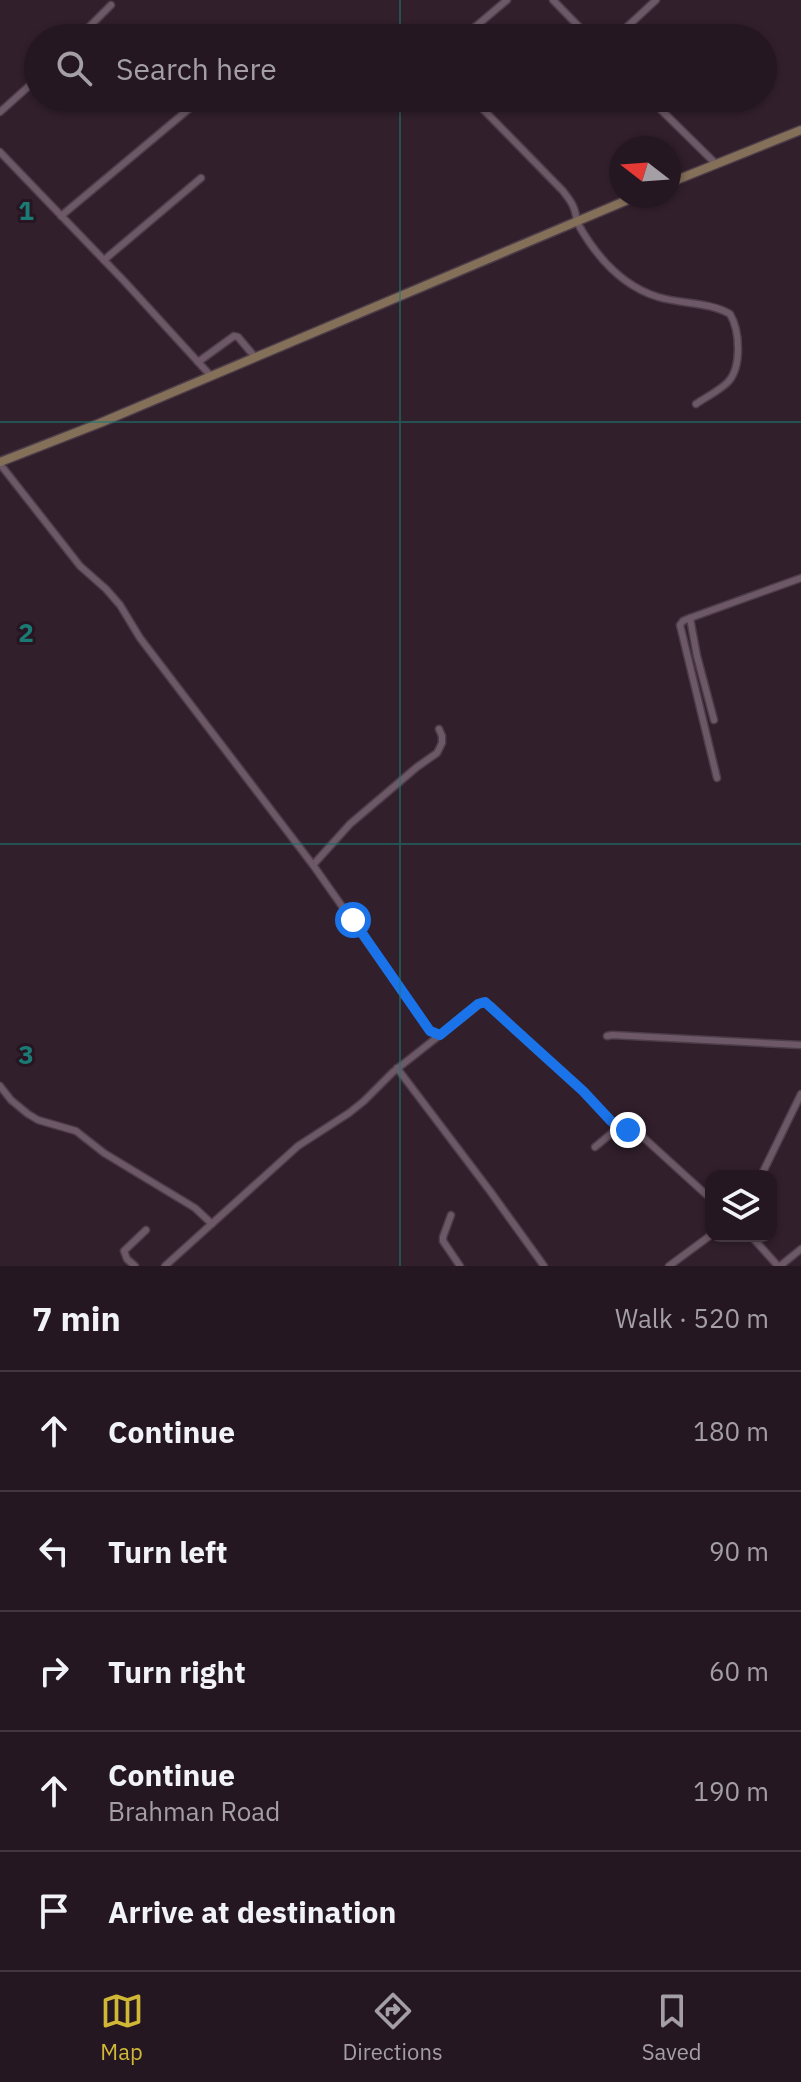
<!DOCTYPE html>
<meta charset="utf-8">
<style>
:root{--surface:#251721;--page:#2d202a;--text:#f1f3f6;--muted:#a39fa5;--line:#42363f;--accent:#d0b736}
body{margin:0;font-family:"IBM Plex Sans",sans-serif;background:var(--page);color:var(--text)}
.controls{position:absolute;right:24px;bottom:24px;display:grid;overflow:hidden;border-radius:16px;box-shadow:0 2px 6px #0004}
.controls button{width:72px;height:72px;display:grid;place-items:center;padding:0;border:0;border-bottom:2px solid var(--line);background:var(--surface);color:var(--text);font:40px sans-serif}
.compass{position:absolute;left:609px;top:136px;width:72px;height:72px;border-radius:50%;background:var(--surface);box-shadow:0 2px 6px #0004;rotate:287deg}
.stop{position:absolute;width:24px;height:24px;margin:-18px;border:6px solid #1a73e8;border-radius:50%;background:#fff}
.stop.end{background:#1a73e8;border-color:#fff;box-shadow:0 2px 8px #0008}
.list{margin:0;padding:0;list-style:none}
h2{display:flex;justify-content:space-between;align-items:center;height:104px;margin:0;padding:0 32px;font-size:34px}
h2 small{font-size:26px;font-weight:400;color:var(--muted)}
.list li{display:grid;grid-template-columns:52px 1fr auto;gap:24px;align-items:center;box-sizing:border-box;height:120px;padding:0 32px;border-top:2px solid var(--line)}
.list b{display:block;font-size:30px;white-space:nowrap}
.list p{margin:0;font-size:26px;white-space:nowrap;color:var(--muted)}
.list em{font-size:26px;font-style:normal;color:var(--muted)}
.icon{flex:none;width:44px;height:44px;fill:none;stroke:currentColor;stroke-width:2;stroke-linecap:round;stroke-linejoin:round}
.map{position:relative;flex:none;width:801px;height:1266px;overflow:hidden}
.search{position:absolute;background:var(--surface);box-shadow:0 2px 6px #0004;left:24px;right:24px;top:24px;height:88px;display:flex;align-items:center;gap:20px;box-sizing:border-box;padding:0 28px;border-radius:44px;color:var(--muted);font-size:30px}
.sheet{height:704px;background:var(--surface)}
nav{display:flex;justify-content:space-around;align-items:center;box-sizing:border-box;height:112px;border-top:2px solid var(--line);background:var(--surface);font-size:22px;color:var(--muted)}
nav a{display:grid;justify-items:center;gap:4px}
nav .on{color:var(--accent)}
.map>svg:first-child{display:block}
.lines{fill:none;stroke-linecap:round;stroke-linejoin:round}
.street-casing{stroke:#4d3d49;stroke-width:9}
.secondary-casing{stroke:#4d3d49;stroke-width:11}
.street{stroke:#6d5867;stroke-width:6}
.secondary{stroke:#846f59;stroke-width:8}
.route{stroke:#1a73e8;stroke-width:10}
.grid{fill:none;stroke:#197b74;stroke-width:2;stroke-opacity:0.55}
.grid-label{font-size:26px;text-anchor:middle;font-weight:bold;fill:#197b74;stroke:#271522;stroke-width:6;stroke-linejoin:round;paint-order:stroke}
</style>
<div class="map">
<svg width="801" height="1266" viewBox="0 0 801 1266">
<rect width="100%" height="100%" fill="#311f2c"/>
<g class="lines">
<defs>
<g id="street">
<polyline points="553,0 590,38"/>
<polyline points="78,38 111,5"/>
<polyline points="462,38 507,0"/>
<polyline points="615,38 656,0"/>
<path d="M472,98L563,191C566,195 571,201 573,206C576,212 576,218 578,224C596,256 622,286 658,297C681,304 710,302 730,314C740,331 742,367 728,382C719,391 706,397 696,404"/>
<polyline points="649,98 715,163"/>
<polyline points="0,112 38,78"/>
<polyline points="0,152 125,282 210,375"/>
<polyline points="61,216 202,98"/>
<polyline points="104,260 201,178"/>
<polyline points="198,362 234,336 238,337 255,357"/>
<polyline points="0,464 80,566 106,589 120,605 140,638 313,865 430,1031 440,1035"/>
<polyline points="690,618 697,656 714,720"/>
<polyline points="717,778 680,625 683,621 690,618 801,578"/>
<polyline points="313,865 350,824 417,767 437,753 442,743 442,736 439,729"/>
<polyline points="607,1036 612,1035 801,1045"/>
<polyline points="397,1068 490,1191 544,1266"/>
<polyline points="0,1086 11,1100 28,1114 38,1120 76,1131 104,1153 195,1208 212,1224"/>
<polyline points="595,1147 619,1127"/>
<polyline points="761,1176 801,1094"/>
<polyline points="451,1215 443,1237 443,1241 460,1266"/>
<polyline points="751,1236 778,1266"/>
<polyline points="135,1266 127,1259 124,1251 146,1230"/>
<polyline points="165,1266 298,1146 349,1113 364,1101 393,1072 482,1002 491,1006 538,1051 583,1091 611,1121 619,1127 644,1138 711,1199"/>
<polyline points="669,1266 711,1235"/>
<polyline points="780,1266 801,1249"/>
</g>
<g id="secondary">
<polyline points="669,183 801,130"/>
<polyline points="0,462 100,423 637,196"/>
</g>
</defs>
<use href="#street" class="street-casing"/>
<use href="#secondary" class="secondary-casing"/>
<use href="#street" class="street"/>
<use href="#secondary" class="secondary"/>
</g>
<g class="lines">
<polyline class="route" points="353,920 430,1031 440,1035 478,1004 485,1002 583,1091 611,1121 619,1127 628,1130"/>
</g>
<path class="grid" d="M400,0V38M400,98V1266M0,422H801M0,844H801"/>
<g class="grid-label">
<text x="26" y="220">1</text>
<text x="26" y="642">2</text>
<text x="26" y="1064">3</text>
</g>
</svg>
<div class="controls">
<button><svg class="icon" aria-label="layers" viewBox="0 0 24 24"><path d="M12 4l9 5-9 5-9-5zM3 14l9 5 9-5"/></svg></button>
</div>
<svg class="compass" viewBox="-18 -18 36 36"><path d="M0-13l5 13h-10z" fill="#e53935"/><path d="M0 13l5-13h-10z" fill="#a39fa5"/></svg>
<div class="stop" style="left:353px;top:920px"></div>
<div class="stop end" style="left:628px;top:1130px"></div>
<div class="search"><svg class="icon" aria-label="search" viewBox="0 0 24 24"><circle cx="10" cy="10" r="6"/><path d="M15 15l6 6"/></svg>Search here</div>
</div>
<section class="sheet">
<h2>7 min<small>Walk · 520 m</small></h2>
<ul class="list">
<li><svg class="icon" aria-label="ahead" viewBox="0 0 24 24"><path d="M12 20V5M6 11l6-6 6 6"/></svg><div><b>Continue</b></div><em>180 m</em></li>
<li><svg class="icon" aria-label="left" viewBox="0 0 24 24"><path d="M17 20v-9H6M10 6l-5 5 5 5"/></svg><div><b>Turn left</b></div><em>90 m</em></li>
<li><svg class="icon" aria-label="right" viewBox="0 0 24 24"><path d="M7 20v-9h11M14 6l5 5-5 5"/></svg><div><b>Turn right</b></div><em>60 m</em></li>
<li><svg class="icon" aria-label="ahead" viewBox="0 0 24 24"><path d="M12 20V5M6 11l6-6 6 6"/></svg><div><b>Continue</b><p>Brahman Road</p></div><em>190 m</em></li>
<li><svg class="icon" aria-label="arrive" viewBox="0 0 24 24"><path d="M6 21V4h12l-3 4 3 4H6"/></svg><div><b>Arrive at destination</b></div></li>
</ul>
</section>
<nav>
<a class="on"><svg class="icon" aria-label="map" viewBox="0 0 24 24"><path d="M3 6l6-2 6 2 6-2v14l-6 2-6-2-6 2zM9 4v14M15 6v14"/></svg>Map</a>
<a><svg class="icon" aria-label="directions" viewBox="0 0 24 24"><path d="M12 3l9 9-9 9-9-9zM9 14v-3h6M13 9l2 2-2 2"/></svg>Directions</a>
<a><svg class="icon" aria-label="saved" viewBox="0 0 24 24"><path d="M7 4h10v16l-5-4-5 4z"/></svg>Saved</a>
</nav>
